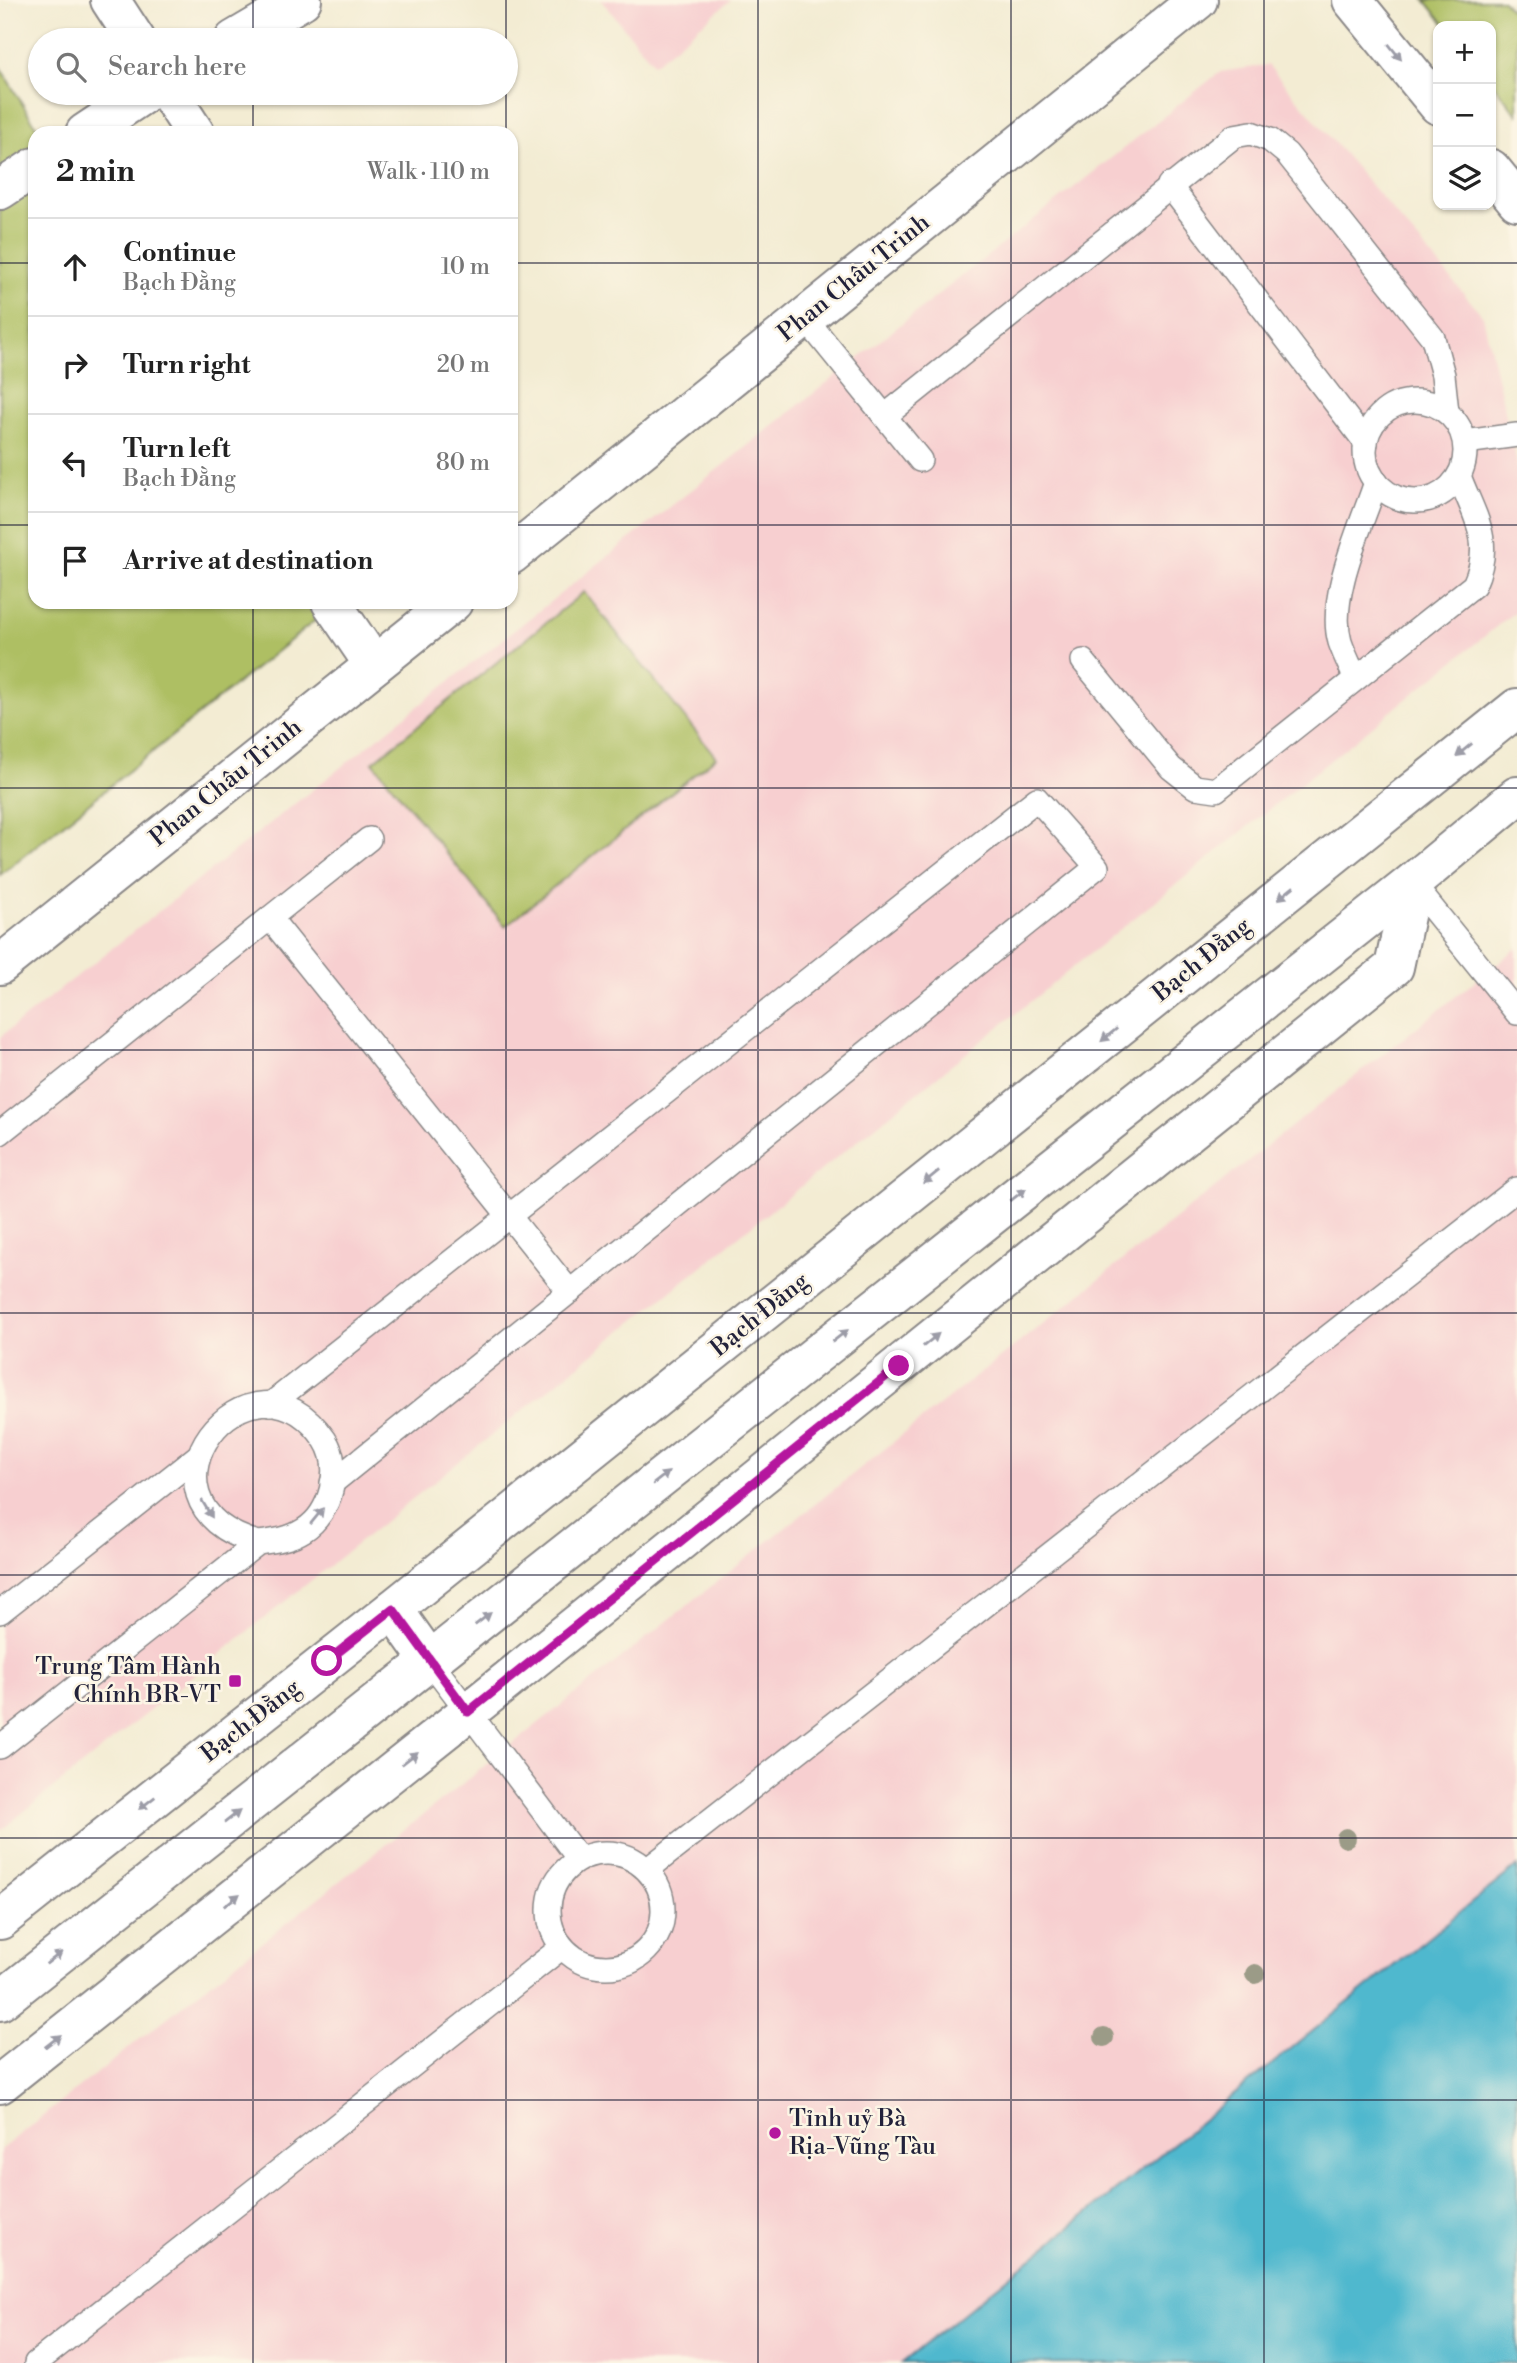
<!DOCTYPE html>
<meta charset="utf-8">
<style>
:root{--surface:#fff;--page:#f6f6f6;--text:#222;--muted:#767676;--line:#e0e0e0}
body{margin:0;font-family:"Libre Bodoni",serif;background:var(--page);color:var(--text)}
.controls{position:absolute;right:21px;top:21px;display:grid;overflow:hidden;border-radius:14px;box-shadow:0 2px 5px #0004}
.controls button{width:63px;height:63px;display:grid;place-items:center;padding:0;border:0;border-bottom:2px solid var(--line);background:var(--surface);color:var(--text);font:35px sans-serif}
.stop{position:absolute;width:21px;height:21px;margin:-16px;border:5px solid #b5179e;border-radius:50%;background:#fff}
.stop.end{background:#b5179e;border-color:#fff;box-shadow:0 2px 7px #0008}
.list{margin:0;padding:0;list-style:none}
h2{display:flex;justify-content:space-between;align-items:center;height:91px;margin:0;padding:0 28px;font-size:30px}
h2 small{font-size:23px;font-weight:400;color:var(--muted)}
.list li{display:grid;grid-template-columns:46px 1fr auto;gap:21px;align-items:center;box-sizing:border-box;height:98px;padding:0 28px;border-top:2px solid var(--line)}
.list b{display:block;font-size:26px;white-space:nowrap}
.list p{margin:0;font-size:23px;white-space:nowrap;color:var(--muted)}
.list em{font-size:23px;font-style:normal;color:var(--muted)}
.icon{flex:none;width:38px;height:38px;fill:none;stroke:currentColor;stroke-width:2;stroke-linecap:round;stroke-linejoin:round}
.map{position:relative;flex:none;width:1517px;height:2363px;overflow:hidden}
.search{position:absolute;background:var(--surface);box-shadow:0 2px 5px #0004;left:28px;top:28px;width:490px;height:77px;display:flex;align-items:center;gap:18px;box-sizing:border-box;padding:0 24px;border-radius:38px;color:var(--muted);font-size:26px}
.panel{position:absolute;background:var(--surface);box-shadow:0 2px 5px #0004;left:28px;top:126px;width:490px;height:483px;border-radius:21px}
.map>svg:first-child{display:block}
.built{fill:#f7cfd0}
.green{fill:#aebf63;stroke:#68704f;stroke-width:2}
.water{fill:#50b8ce;stroke:#396d84;stroke-width:2}
.lines{fill:none;stroke-linecap:round;stroke-linejoin:round}
.lane-casing{stroke:#8a8787;stroke-width:26}
.street-casing{stroke:#8a8787;stroke-width:42}
.secondary-casing{stroke:#8a8787;stroke-width:42}
.lane{stroke:#fff;stroke-width:23}
.street{stroke:#fff;stroke-width:38}
.secondary{stroke:#fff;stroke-width:38}
.tree{fill:#9b9b87}
.oneway{fill:#9c9ca7}
.route{stroke:#b5179e;stroke-width:9}
.grid{fill:none;stroke:#22223b;stroke-width:2;stroke-opacity:0.55}
.poi-dot{fill:#b5179e;stroke:#fcf5e5;stroke-width:2.5}
.labels{text-anchor:middle;dominant-baseline:central;stroke-width:5;stroke-linejoin:round;paint-order:stroke}
.street-label{font-size:24px;fill:#22223b;stroke:#fcf5e5}
.poi-label{font-size:24px;fill:#22223b;stroke:#fcf5e5;text-anchor:end}
</style>
<div class="map">
<svg width="1517" height="2363" viewBox="0 0 1517 2363">
<rect width="100%" height="100%" fill="#fcf5e5"/>
<filter id="ink" filterUnits="userSpaceOnUse"><feTurbulence type="fractalNoise" baseFrequency=".0143" numOctaves="2"/><feDisplacementMap in="SourceGraphic" scale="14" xChannelSelector="R" yChannelSelector="G"/><feConvolveMatrix kernelMatrix="1 2 1 2 8 2 1 2 1" color-interpolation-filters="sRGB"/></filter>
<filter id="wash" filterUnits="userSpaceOnUse"><feTurbulence type="fractalNoise" baseFrequency=".00686" numOctaves="4" result="noise"/><feDisplacementMap in="SourceGraphic" scale="28" xChannelSelector="R" yChannelSelector="G"/><feGaussianBlur stdDeviation="1.57" result="paint"/><feColorMatrix in="noise" values="0 0 0 0 0 0 0 0 0 0 0 0 0 0 0 0 0 1.4 0 .05"/><feComposite in="paint" operator="in"/></filter>
<g filter="url(#wash)">
<rect width="100%" height="100%" fill="#f3ecd3"/>
<g class="built">
<polygon points="601,0 731,0 654,64"/>
<polygon points="1268,65 1483,316 1517,463 1517,610 0,1831 0,1037 1220,72"/>
<polygon points="1517,948 1517,2363 0,2363 0,2150"/>
</g>
<g class="green">
<polygon points="1425,0 1503,0 1517,17 1517,114 1491,81 1491,26 1446,26"/>
<polygon points="0,67 40,133 35,133 35,602 338,602 0,875"/>
<polygon points="584,592 716,757 505,926 373,762"/>
</g>
<polygon class="water" points="1517,1866 1517,2363 902,2363"/>
</g>
<g filter="url(#ink)">
<g class="lines">
<defs>
<g id="lane">
<polyline points="1169,185 1366,443"/>
<polyline points="805,318 920,460"/>
<circle cx="1415" cy="451" r="50"/>
<polyline points="885,416 1234,136 1251,133 1270,140 1287,154 1433,338 1443,375 1447,412"/>
<polyline points="1465,442 1517,435"/>
<path d="M1083,661L1171,768L1195,787L1216,790L1474,585C1494,541 1475,518 1459,476"/>
<path d="M1355,677C1350,666 1344,654 1340,642C1327,597 1362,525 1376,482"/>
<polyline points="1412,883 1517,1013"/>
<polyline points="270,918 570,1292"/>
<polyline points="0,1133 369,839"/>
<polyline points="271,1404 1037,799 1097,867 332,1483"/>
<polyline points="0,1612 198,1456"/>
<polyline points="430,1661 579,1859"/>
<path d="M0,1747L258,1543C274,1541 290,1539 304,1530C331,1513 343,1468 325,1440C250,1329 116,1503 258,1543"/>
<circle cx="606" cy="1910" r="57"/>
<polyline points="648,1869 1517,1189"/>
<polyline points="36,2363 561,1948"/>
</g>
<g id="street">
<polyline points="110,0 136,40"/>
<polyline points="234,40 302,0"/>
<polyline points="169,93 195,133"/>
<polyline points="85,133 145,93"/>
<polyline points="0,190 35,167"/>
<polyline points="511,555 1198,0"/>
<polyline points="331,602 374,665"/>
<polyline points="0,965 453,602"/>
<polyline points="0,2084 468,1712 1394,967 1412,883"/>
</g>
<g id="secondary">
<polyline points="1352,0 1438,105"/>
<polyline points="1491,169 1517,201"/>
<polyline points="393,1609 430,1661"/>
<polyline points="0,1920 393,1609 1517,708"/>
<polyline points="0,2001 1412,883 1517,796"/>
</g>
</defs>
<use href="#lane" class="lane-casing"/>
<use href="#street" class="street-casing"/>
<use href="#secondary" class="secondary-casing"/>
<use href="#lane" class="lane"/>
<use href="#street" class="street"/>
<use href="#secondary" class="secondary"/>
</g>
<g class="tree">
<circle cx="1346" cy="1838" r="10"/>
<circle cx="1255" cy="1974" r="10"/>
<circle cx="1104" cy="2037" r="10"/>
</g>
<defs><path id="oneway-solid" d="M-6-.8H1V-3.2L6.5 0L1 3.2V.8H-6Z" transform="scale(1.75)"/></defs>
<g class="oneway">
<use href="#oneway-solid" transform="translate(1395 52) rotate(51)"/>
<use href="#oneway-solid" transform="translate(1464 750) rotate(141)"/>
<use href="#oneway-solid" transform="translate(1286 893) rotate(141)"/>
<use href="#oneway-solid" transform="translate(1109 1035) rotate(141)"/>
<use href="#oneway-solid" transform="translate(931 1177) rotate(141)"/>
<use href="#oneway-solid" transform="translate(1018 1195) rotate(-38)"/>
<use href="#oneway-solid" transform="translate(840 1336) rotate(-38)"/>
<use href="#oneway-solid" transform="translate(931 1340) rotate(-39)"/>
<use href="#oneway-solid" transform="translate(661 1478) rotate(-38)"/>
<use href="#oneway-solid" transform="translate(207 1509) rotate(59)"/>
<use href="#oneway-solid" transform="translate(317 1516) rotate(-51)"/>
<use href="#oneway-solid" transform="translate(483 1619) rotate(-38)"/>
<use href="#oneway-solid" transform="translate(410 1758) rotate(-38)"/>
<use href="#oneway-solid" transform="translate(147 1803) rotate(142)"/>
<use href="#oneway-solid" transform="translate(232 1817) rotate(-38)"/>
<use href="#oneway-solid" transform="translate(232 1900) rotate(-38)"/>
<use href="#oneway-solid" transform="translate(54 1958) rotate(-38)"/>
<use href="#oneway-solid" transform="translate(53 2041) rotate(-38)"/>
</g>
</g>
<g class="lines" filter="url(#ink)">
<polyline class="route" points="327,1661 393,1609 468,1712 899,1366"/>
</g>
<path class="grid" d="M253,0V40M506,0V40M758,0V2363M1011,0V2363M1264,0V2363M253,93V133M506,93V133M0,263H35M511,263H1517M0,525H35M511,525H1517M253,602V2363M506,602V2363M0,788H1517M0,1050H1517M0,1313H1517M0,1575H1517M0,1838H1517M0,2100H1517"/>
<g class="poi-dot">
<rect x="228" y="1674" width="14" height="14" rx="3.5"/>
<circle cx="775" cy="2133" r="7"/>
</g>
<g class="labels">
<g class="street-label">
<text transform="translate(854 278) rotate(-39)">Phan Châu Trinh</text>
<text transform="translate(226 783) rotate(-39)">Phan Châu Trinh</text>
<text transform="translate(1202 960) rotate(-39)">Bạch Đằng</text>
<text transform="translate(760 1315) rotate(-39)">Bạch Đằng</text>
<text transform="translate(251 1721) rotate(-38)">Bạch Đằng</text>
</g>
<g class="poi-label">
<text x="221" y="1667">Trung Tâm Hành<tspan x="221" dy="28">Chính BR-VT</tspan></text>
<text x="789" y="2119" text-anchor="start">Tỉnh uỷ Bà<tspan x="789" dy="28">Rịa-Vũng Tàu</tspan></text>
</g>
</g>
</svg>
<div class="controls">
<button>+</button>
<button>−</button>
<button><svg class="icon" aria-label="layers" viewBox="0 0 24 24"><path d="M12 4l9 5-9 5-9-5zM3 14l9 5 9-5"/></svg></button>
</div>
<div class="stop" style="left:327px;top:1661px"></div>
<div class="stop end" style="left:899px;top:1366px"></div>
<div class="search"><svg class="icon" aria-label="search" viewBox="0 0 24 24"><circle cx="10" cy="10" r="6"/><path d="M15 15l6 6"/></svg>Search here</div>
<section class="panel">
<h2>2 min<small>Walk · 110 m</small></h2>
<ul class="list">
<li><svg class="icon" aria-label="ahead" viewBox="0 0 24 24"><path d="M12 20V5M6 11l6-6 6 6"/></svg><div><b>Continue</b><p>Bạch Đằng</p></div><em>10 m</em></li>
<li><svg class="icon" aria-label="right" viewBox="0 0 24 24"><path d="M7 20v-9h11M14 6l5 5-5 5"/></svg><div><b>Turn right</b></div><em>20 m</em></li>
<li><svg class="icon" aria-label="left" viewBox="0 0 24 24"><path d="M17 20v-9H6M10 6l-5 5 5 5"/></svg><div><b>Turn left</b><p>Bạch Đằng</p></div><em>80 m</em></li>
<li><svg class="icon" aria-label="arrive" viewBox="0 0 24 24"><path d="M6 21V4h12l-3 4 3 4H6"/></svg><div><b>Arrive at destination</b></div></li>
</ul>
</section>
</div>
